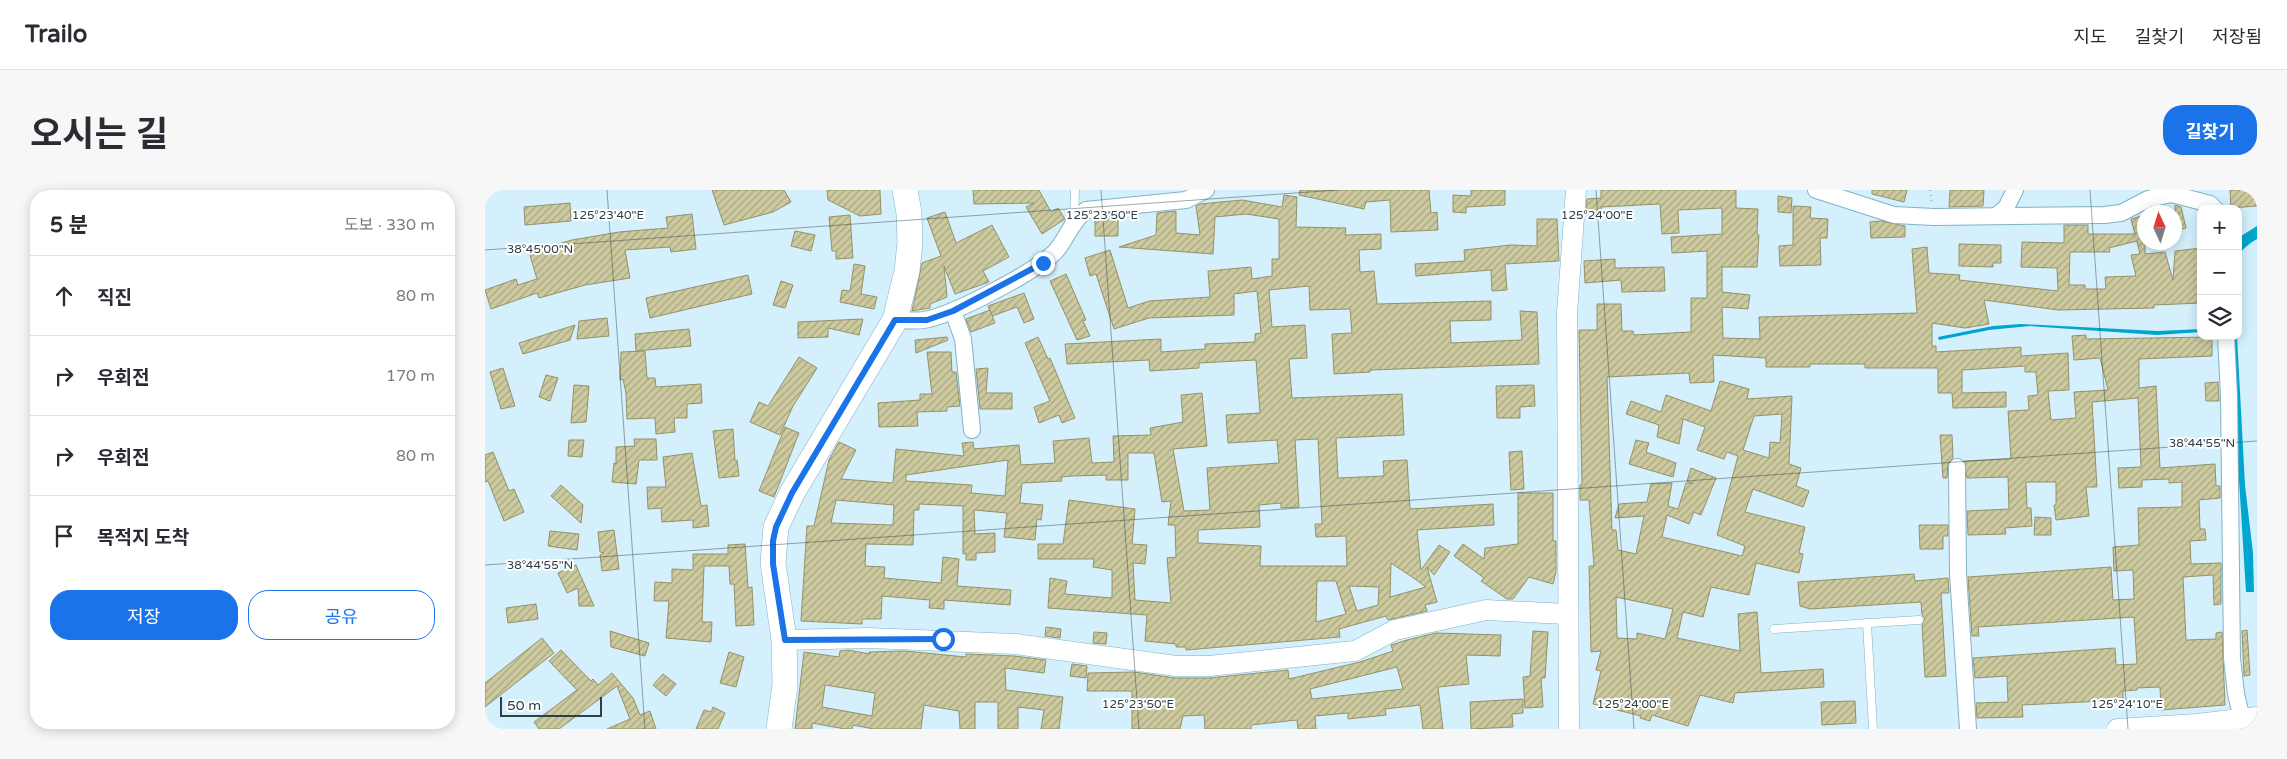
<!DOCTYPE html>
<html lang="ko">
<meta charset="utf-8">
<style>
:root{--surface:#fff;--page:#f7f7f7;--text:#2b2b33;--muted:#7c7c81;--line:#e1e1e2;--accent:#1a73e8}
body{margin:0;font-family:"Varela Round","Noto Sans KR",sans-serif;background:var(--page);color:var(--text)}
.controls{position:absolute;right:15px;top:15px;display:grid;overflow:hidden;border-radius:10px;box-shadow:0 2px 12px #0003}
.controls button{width:45px;height:45px;display:grid;place-items:center;padding:0;border:0;border-bottom:1px solid var(--line);background:var(--surface);color:var(--text);font:25px sans-serif}
.compass{position:absolute;left:1652px;top:15px;width:45px;height:45px;border-radius:50%;background:var(--surface);box-shadow:0 2px 12px #0003;rotate:356deg}
.scale{position:absolute;left:15px;bottom:12px;width:102px;box-sizing:border-box;padding-left:5px;border:2px solid #2b3f47;border-top:0;font-size:14px;line-height:18px;white-space:nowrap;color:#2b3f47;-webkit-text-stroke:4px #fff;paint-order:stroke}
.stop{position:absolute;width:15px;height:15px;margin:-11px;border:4px solid #1a73e8;border-radius:50%;background:#fff}
.stop.end{background:#1a73e8;border-color:#fff;box-shadow:0 1px 5px #0008}
.list{margin:0;padding:0;list-style:none}
h2{display:flex;justify-content:space-between;align-items:center;height:65px;margin:0;padding:0 20px;font-size:21px}
h2 small{font-size:16px;font-weight:400;color:var(--muted)}
.list li{display:grid;grid-template-columns:32px 1fr auto;gap:15px;align-items:center;box-sizing:border-box;height:80px;padding:0 20px;border-top:1px solid var(--line)}
.list b{display:block;font-size:19px;white-space:nowrap}
.list em{font-size:16px;font-style:normal;color:var(--muted)}
.actions{display:flex;gap:10px;padding:15px 20px}
.actions a{flex:1;padding:11px 0;border:1px solid var(--accent);border-radius:20px;text-align:center;font-size:18px;color:var(--accent)}
.actions .main{background:var(--accent);color:#fff}
.icon{flex:none;width:28px;height:28px;fill:none;stroke:currentColor;stroke-width:2;stroke-linecap:round;stroke-linejoin:round}
.map{position:relative;flex:none;width:1772px;height:539px;overflow:hidden;border-radius:20px}
header{display:flex;align-items:center;gap:30px;box-sizing:border-box;height:70px;padding:0 25px;background:var(--surface);border-bottom:1px solid var(--line)}
header strong{font-size:24px}
nav{display:flex;gap:28px;margin-inline-start:auto;font-size:18px}
.intro{display:flex;align-items:center;justify-content:space-between;box-sizing:border-box;height:120px;padding:0 30px}
h1{margin:0;font-size:35px}
.button{padding:12px 22px;border-radius:20px;background:var(--accent);color:#fff;font-size:18px;font-weight:700}
main{display:flex;gap:30px;padding:0 30px}
aside{flex:1;background:var(--surface);border-radius:20px;box-shadow:0 2px 12px #0003}
.map>svg:first-child{display:block}
.water{fill:#00a6cf}
.building{fill:url(#building-hatch);stroke:#959168;fill-rule:evenodd}
.lines{fill:none;stroke-linecap:round;stroke-linejoin:round}
.service-casing{stroke:#81b2c4;stroke-width:9}
.minor-casing{stroke:#81b2c4;stroke-width:18}
.tertiary-casing{stroke:#81b2c4;stroke-width:21}
.primary-casing{stroke:#81b2c4;stroke-width:26}
.path{stroke:#9fb9c4;stroke-width:2.5;stroke-dasharray:1 4;stroke-linecap:butt}
.service{stroke:#fff;stroke-width:8}
.minor{stroke:#fff;stroke-width:16}
.tertiary{stroke:#fff;stroke-width:20}
.primary{stroke:#fff;stroke-width:25}
.route{stroke:#1a73e8;stroke-width:6}
.ticks{fill:none;stroke:#2b3f47;stroke-width:1;stroke-opacity:0.45}
.ticks-label{font-size:12px;text-anchor:middle;fill:#2b3f47;stroke:#fff;stroke-width:4;stroke-linejoin:round;paint-order:stroke}
</style>
<header>
<strong>Trailo</strong>
<nav><a>지도</a><a>길찾기</a><a>저장됨</a></nav>
</header>
<div class="intro"><h1>오시는 길</h1><a class="button">길찾기</a></div>
<main>
<aside>
<h2>5 분<small>도보 · 330 m</small></h2>
<ul class="list">
<li><svg class="icon" aria-label="ahead" viewBox="0 0 24 24"><path d="M12 20V5M6 11l6-6 6 6"/></svg><div><b>직진</b></div><em>80 m</em></li>
<li><svg class="icon" aria-label="right" viewBox="0 0 24 24"><path d="M7 20v-9h11M14 6l5 5-5 5"/></svg><div><b>우회전</b></div><em>170 m</em></li>
<li><svg class="icon" aria-label="right" viewBox="0 0 24 24"><path d="M7 20v-9h11M14 6l5 5-5 5"/></svg><div><b>우회전</b></div><em>80 m</em></li>
<li><svg class="icon" aria-label="arrive" viewBox="0 0 24 24"><path d="M6 21V4h12l-3 4 3 4H6"/></svg><div><b>목적지 도착</b></div></li>
</ul>
<div class="actions"><a class="main">저장</a><a>공유</a></div>
</aside>
<div class="map">
<svg width="1772" height="539" viewBox="0 0 1772 539">
<defs>
<pattern id="building-hatch" width="6" height="6" patternUnits="userSpaceOnUse" patternTransform="scale(1.25)"><rect width="6" height="6" fill="#cdca9f"/><path d="M-1 1l2-2M0 6l6-6M5 7l2-2" fill="none" stroke="#a7a583"/></pattern>
</defs>
<rect width="100%" height="100%" fill="#d3f0fc"/>
<g class="water">
<path d="M1772,36V49C1748,63 1754,70 1753,95V48Z"/>
<polygon points="1536,134 1673,141 1716,139 1716,142 1672,145 1545,136 1504,140 1454,150 1453,147 1508,136"/>
<polygon points="1745,146 1752,146 1760,295 1768,363 1769,402 1761,402"/>
</g>
<g class="building">
<polygon points="227,0 299,0 306,12 288,22 239,35"/>
<polygon points="342,0 395,0 396,24 375,26 343,10"/>
<polygon points="488,0 554,0 566,22 573,18 580,29 557,44 541,17 549,13 489,14"/>
<polygon points="815,0 944,0 946,23 952,22 953,40 906,42 905,10 881,12 879,19 814,5"/>
<polygon points="986,0 1020,0 1020,15 981,17 981,23 968,22 968,5 986,6"/>
<path d="M1116,0H1251V18L1273,19L1272,44L1274,45L1272,77H1237V102L1265,105L1263,119L1237,117L1238,148L1275,149L1274,127L1432,123L1427,59L1442,57L1444,83L1475,85L1474,90L1573,101L1572,78L1536,77L1537,52L1579,53V35H1603V44H1650L1646,29L1660,25V64L1680,62L1688,90L1690,61L1716,58V113L1669,115V118L1573,120L1499,110L1504,134L1480,138L1447,133V156H1451V162L1536,157V166L1583,163L1584,200L1563,201L1566,230L1591,228L1589,202L1623,200L1615,168L1589,170L1587,146L1601,145V149L1727,147V166L1654,169V198L1671,196L1675,278L1730,274L1731,296H1735V308L1714,310L1715,339H1720L1721,350L1705,351L1706,374L1736,373V414L1729,415L1728,385L1698,387L1701,450L1731,449V443L1737,442L1740,515L1676,520L1675,497L1652,498V500L1638,501V510L1537,515L1538,527L1492,528L1491,513L1523,512L1522,486L1490,488L1488,468L1630,458L1631,475L1652,474L1649,427L1493,437L1494,446H1487L1483,387L1626,377L1628,410L1649,409L1648,380L1629,381L1628,357L1654,355L1653,318L1697,317V292L1684,293V289L1657,290V297L1634,298L1633,278L1656,277L1653,208L1607,212L1612,297H1601L1604,326L1571,330L1569,315H1571V292H1541L1542,318H1546L1547,336L1520,338L1521,344L1483,345L1482,321L1524,319L1523,287L1482,288L1479,271L1526,269L1523,221L1544,220L1543,206L1553,205L1551,182H1540V176L1477,180V203L1521,202V217L1468,218L1467,203H1453V178H1380V174H1325V177H1281V168L1228,165L1229,192L1205,193L1204,183L1122,187L1127,340H1131L1133,360L1151,364L1159,326L1130,328L1134,314L1162,312L1166,294L1187,293L1183,316L1193,319L1201,293H1208L1202,291L1206,278L1231,288L1216,325L1209,322L1204,334L1182,325L1177,347L1257,366L1260,356L1232,345L1253,266L1242,262L1239,269L1212,260L1220,237L1198,229L1194,254L1172,247L1174,235L1141,224L1146,211L1176,222L1181,205L1226,221L1235,191L1264,199L1262,209L1307,206L1304,274L1316,278L1311,296L1324,301L1318,317L1268,299L1260,322L1320,337L1314,363L1318,364L1314,383L1271,373L1264,405L1226,397L1218,427L1198,422L1192,448L1255,461L1253,424L1272,422L1276,483L1338,479L1339,497L1250,503L1248,513L1215,505L1203,536L1167,525L1165,531L1155,528L1156,526L1108,514L1116,481L1111,480L1116,461L1106,462L1104,376H1109L1104,310H1095V295H1097L1094,140H1112V114H1136L1137,141H1148L1149,145L1206,142V108H1222V61L1187,63L1186,47L1237,44V18L1193,20L1194,43L1177,44L1175,14L1116,17L1117,25H1101L1102,9L1116,8ZM1652,51L1655,64L1646,65L1651,86L1620,87L1621,99H1600V95H1584L1585,62H1625L1624,58ZM1297,224L1295,253L1285,252L1284,268L1258,260L1269,226ZM1131,407L1188,419L1180,449L1152,443V449L1132,448Z"/>
<polygon points="1387,0 1422,0 1419,12 1387,4"/>
<polygon points="1465,0 1499,0 1498,16 1464,17"/>
<polygon points="1745,0 1772,0 1772,16 1746,18"/>
<path d="M799,5L812,7L811,37L861,38L860,45L896,44V59L874,60L875,82L889,81L892,114L1006,111V130L965,131L966,153L1037,150L1035,121L1052,122L1054,174L885,180V182L849,184L847,144L867,143L865,119L825,120L824,96L784,100L787,137L820,135L822,168L804,169L807,208L917,204L919,245L851,248L853,288L899,286L898,271L922,270L925,319L1008,314L1009,335L932,340L936,380L954,355L965,362L949,385L942,377L952,412L940,415L942,421L903,430L901,426L854,439L855,447L701,460V457H691V454L660,451L662,425L563,418L565,388L582,391L580,404L627,408V380L608,377L609,369H553V354H578L584,310L650,319L647,354L662,355L660,374L648,373L650,410L686,413L682,368L691,367L690,335H683L686,311L677,312L669,263H643V290H621V285L587,286L576,287L577,291L537,293L535,313L558,315L556,330L552,329L550,350L519,347L522,323L489,320L490,344L510,343V362L491,363V370H481V363L478,364V316L434,314V320H429L428,355L381,354L380,376L400,377L399,388L456,393L458,367L474,369L472,396L526,400L525,415L459,410V419L444,418L445,410L397,406L396,429H377V434L316,431L322,336H329L344,270L354,252L371,260L356,289L408,293L411,259L479,266L477,253L488,252L489,259L534,255L536,275L570,273L568,251L604,248L607,273L629,272L628,246L666,245L665,238L698,232L696,205L717,203L722,256L688,259L699,321L725,320L722,278L794,273L792,250L743,253L741,225L775,223L771,170L714,173V178L665,181L664,170L582,174L580,154L676,149V162L720,159V154L770,152V144L776,143L772,101L749,104V125L664,128L629,139L611,84L605,86L600,68L625,60L643,118L664,111L725,107L723,81L766,77L767,89L787,86V69H794V29L761,24L730,27L728,64L634,57L671,45L672,23L691,21V43L715,45L711,16L715,14L757,10L797,17ZM833,249L837,334H830L831,347L861,346L862,376H775L776,356L713,353V340L775,337L774,315L796,313V318L814,317L810,250ZM523,270L520,306L486,303L487,295L421,291V285ZM351,310L409,315L408,335L346,333ZM906,373L930,389L941,397L905,407ZM832,391H851L861,424L831,432ZM864,396L894,397L893,415L872,421Z"/>
<polygon points="1293,6 1307,8 1306,23 1293,22"/>
<polygon points="85,13 86,31 40,35 39,17"/>
<polygon points="1690,15 1696,17 1701,38 1690,41"/>
<polygon points="1308,16 1326,17 1325,28 1343,29 1342,48 1335,48 1336,75 1295,76 1294,56 1308,55"/>
<polygon points="460,22 471,53 507,35 524,67 498,81 504,92 470,104 459,76 462,107 445,114 445,118 427,121 437,73 456,66 442,28"/>
<polygon points="207,24 211,59 186,62 185,57 140,60 145,88 100,95 54,108 52,103 6,119 0,100 31,89 33,95 52,89 44,62 87,50 134,42 183,38 181,27"/>
<polygon points="365,25 368,68 351,69 351,61 347,61 344,27"/>
<polygon points="633,27 633,46 610,46 610,29"/>
<polygon points="1052,29 1072,29 1074,71 1020,74 1022,100 1007,101 1006,80 931,86 930,74 980,71 979,60 1026,55 1052,56"/>
<polygon points="1396,31 1420,36 1420,47 1386,48 1385,32"/>
<polygon points="310,41 330,45 326,61 306,56"/>
<polygon points="1474,54 1516,55 1516,73 1508,73 1508,77 1474,76"/>
<polygon points="1130,69 1130,78 1179,77 1180,101 1137,102 1136,90 1100,93 1099,71"/>
<polygon points="369,74 380,76 376,104 392,107 389,119 355,112 357,100 365,101"/>
<polygon points="581,84 601,130 598,131 605,146 592,150 565,91"/>
<polygon points="263,85 267,104 165,128 161,108"/>
<polygon points="296,91 308,95 300,118 288,115"/>
<polygon points="539,103 549,129 539,133 532,117 507,126 503,116"/>
<polygon points="505,120 510,133 486,142 481,129"/>
<polygon points="122,128 124,146 92,149 94,131"/>
<polygon points="378,129 374,145 343,138 343,147 313,148 313,132"/>
<polygon points="90,135 85,150 38,164 34,153"/>
<polygon points="204,139 206,156 151,161 150,144"/>
<polygon points="462,147 463,150 431,163 430,150"/>
<polygon points="553,147 563,169 565,168 590,228 577,233 574,225 554,233 549,217 565,211 540,153"/>
<polygon points="160,161 162,188 170,188 171,197 216,194 217,213 202,214 202,228 189,228 190,242 171,244 170,228 142,229 141,203 138,189 135,190 136,162"/>
<polygon points="442,162 466,162 467,182 471,182 475,216 462,217 462,221 432,222 433,236 394,237 393,213 435,210 435,204 447,204"/>
<polygon points="314,167 332,178 308,216 295,245 265,232 274,212 283,216"/>
<polygon points="18,178 30,216 16,219 5,182"/>
<polygon points="503,178 501,203 527,203 527,219 495,219 491,179"/>
<polygon points="61,185 73,188 65,211 54,207"/>
<polygon points="1733,192 1734,211 1721,211 1720,193"/>
<polygon points="89,195 104,196 101,232 86,233"/>
<polygon points="1049,195 1050,216 1035,217 1035,228 1012,228 1011,196"/>
<polygon points="300,237 314,243 289,307 274,301"/>
<polygon points="248,239 250,271 252,270 254,286 234,288 228,241"/>
<polygon points="1455,245 1467,245 1468,268 1463,273 1462,288 1458,288"/>
<polygon points="149,249 171,249 172,270 154,270 151,294 127,292 129,273 131,274 131,257 150,256"/>
<polygon points="84,250 99,250 97,267 83,266"/>
<polygon points="1151,250 1164,253 1161,262 1191,273 1188,287 1144,274"/>
<polygon points="1037,261 1039,299 1026,300 1024,262"/>
<polygon points="8,262 24,301 29,299 39,322 19,331 3,291 0,292 0,265"/>
<polygon points="207,263 216,316 222,315 224,336 208,338 208,330 177,332 176,318 163,319 162,297 181,297 178,267"/>
<polygon points="76,295 98,315 96,333 66,306"/>
<polygon points="1033,303 1068,303 1068,351 1071,351 1071,382 1068,394 1044,387 1028,409 1022,409 996,391 999,388 969,366 978,354 999,369 1000,358 1033,354"/>
<polygon points="1550,327 1566,328 1566,345 1549,345"/>
<polygon points="1434,335 1463,335 1463,346 1458,346 1458,359 1435,359"/>
<polygon points="129,340 134,379 117,381 115,365 119,363 115,362 113,342"/>
<polygon points="65,341 94,344 92,360 63,356"/>
<polygon points="260,354 263,398 267,397 269,435 251,436 249,394 245,394 244,376 219,376 217,432 227,432 226,452 181,448 184,411 169,411 170,392 187,393 187,379 208,380 208,364 243,364 243,355"/>
<polygon points="91,375 93,380 109,416 94,416 93,398 82,403 73,383"/>
<polygon points="1429,384 1430,391 1463,388 1464,403 1456,403 1461,486 1440,487 1437,434 1440,429 1437,425 1436,412 1325,419 1315,416 1313,392"/>
<polygon points="51,414 53,429 23,433 21,418"/>
<polygon points="561,437 576,439 575,448 560,446"/>
<polygon points="1762,440 1765,485 1759,486 1757,441"/>
<polygon points="125,441 164,453 160,466 126,457"/>
<polygon points="1048,441 1063,442 1060,488 1056,488 1058,517 1040,518 1038,487 1045,486"/>
<polygon points="609,442 622,443 621,454 608,453"/>
<path d="M951,443L1016,445L1015,466L981,465L984,494L953,497L958,539H938L935,515L900,519L901,525L872,528L863,529V523L830,526L831,539H813L812,530L766,535V539H720L719,525L698,526L695,539H647V501H602L603,483L649,482L690,488H724L803,480L804,489L875,472L908,461L906,455L922,450ZM912,477L918,499L827,509L825,499Z"/>
<polygon points="57,448 69,463 0,517 0,493"/>
<polygon points="76,460 106,491 108,489 113,495 127,483 148,508 155,525 165,521 171,539 122,539 145,529 132,496 74,539 54,539 49,532 92,500 64,471"/>
<path d="M363,460L385,464L384,462L420,461L481,467V464L529,466L561,470L559,483L520,478L521,500L578,507L574,539H556L559,520L533,517V539H513V512H490V539H475L474,521L439,515L436,539H389L368,535L367,539H360L327,533V539H310L319,462L354,467L355,461ZM340,495L390,503L387,526L337,517Z"/>
<polygon points="244,462 259,467 251,497 235,493"/>
<polygon points="587,474 602,476 601,488 585,486"/>
<polygon points="178,484 191,494 181,506 168,495"/>
<polygon points="1038,509 1038,523 1027,524 1028,537 986,539 985,512"/>
<polygon points="1370,511 1371,533 1337,535 1336,512"/>
<polygon points="228,517 240,523 233,539 211,539 219,520 226,522"/>
</g>
<g class="lines">
<defs>
<g id="service">
<polyline points="589,30 590,0"/>
<polyline points="1382,433 1388,539"/>
<polyline points="1289,439 1434,430"/>
</g>
<g id="minor">
<polyline points="1331,0 1409,25 1449,27 1619,25 1636,23 1663,9 1687,4 1725,14 1730,19"/>
<polyline points="1512,25 1521,18 1530,0"/>
<polyline points="468,121 478,149 487,240"/>
<path d="M410,130C421,130 434,132 444,129C473,122 548,83 569,63C582,50 584,34 601,20L701,10L721,0"/>
<polyline points="1741,146 1744,206 1747,468 1751,504 1757,529"/>
<polyline points="1472,277 1473,383 1483,539"/>
</g>
<g id="tertiary">
<polyline points="299,450 384,448 530,454 691,476 724,476 870,461 910,440 1001,420 1082,424"/>
<polyline points="1084,539 1082,123 1091,0"/>
<polyline points="1632,539 1712,534 1772,527"/>
</g>
<polyline id="primary" points="294,539 300,495 299,450 288,373 291,337 307,303 410,130 422,81 425,53 424,23 420,0"/>
</defs>
<use href="#service" class="service-casing"/>
<use href="#minor" class="minor-casing"/>
<use href="#tertiary" class="tertiary-casing"/>
<use href="#primary" class="primary-casing"/>
<polyline class="path" points="1445,0 1447,14"/>
<use href="#service" class="service"/>
<use href="#minor" class="minor"/>
<use href="#tertiary" class="tertiary"/>
<use href="#primary" class="primary"/>
</g>
<g class="lines">
<polyline class="route" points="458,449 300,450 288,374 288,351 291,337 307,303 410,130 442,130 468,121 558,73"/>
</g>
<path class="ticks" d="M122,0L160,539M616,0L654,539M1111,0L1149,539M1605,0L1643,539M0,60L853,0M0,375L1772,251"/>
<g class="ticks-label">
<text x="123" y="29">125°23'40"E</text>
<text x="617" y="29">125°23'50"E</text>
<text x="1112" y="29">125°24'00"E</text>
<text x="55" y="63">38°45'00"N</text>
<text x="1717" y="257">38°44'55"N</text>
<text x="55" y="379">38°44'55"N</text>
<text x="653" y="518">125°23'50"E</text>
<text x="1148" y="518">125°24'00"E</text>
<text x="1642" y="518">125°24'10"E</text>
</g>
</svg>
<div class="controls">
<button>+</button>
<button>−</button>
<button><svg class="icon" aria-label="layers" viewBox="0 0 24 24"><path d="M12 4l9 5-9 5-9-5zM3 14l9 5 9-5"/></svg></button>
</div>
<svg class="compass" viewBox="-18 -18 36 36"><path d="M0-13l5 13h-10z" fill="#e53935"/><path d="M0 13l5-13h-10z" fill="#7c7c81"/></svg>
<div class="scale">50 m</div>
<div class="stop" style="left:458px;top:449px"></div>
<div class="stop end" style="left:558px;top:73px"></div>
</div>
</main>
